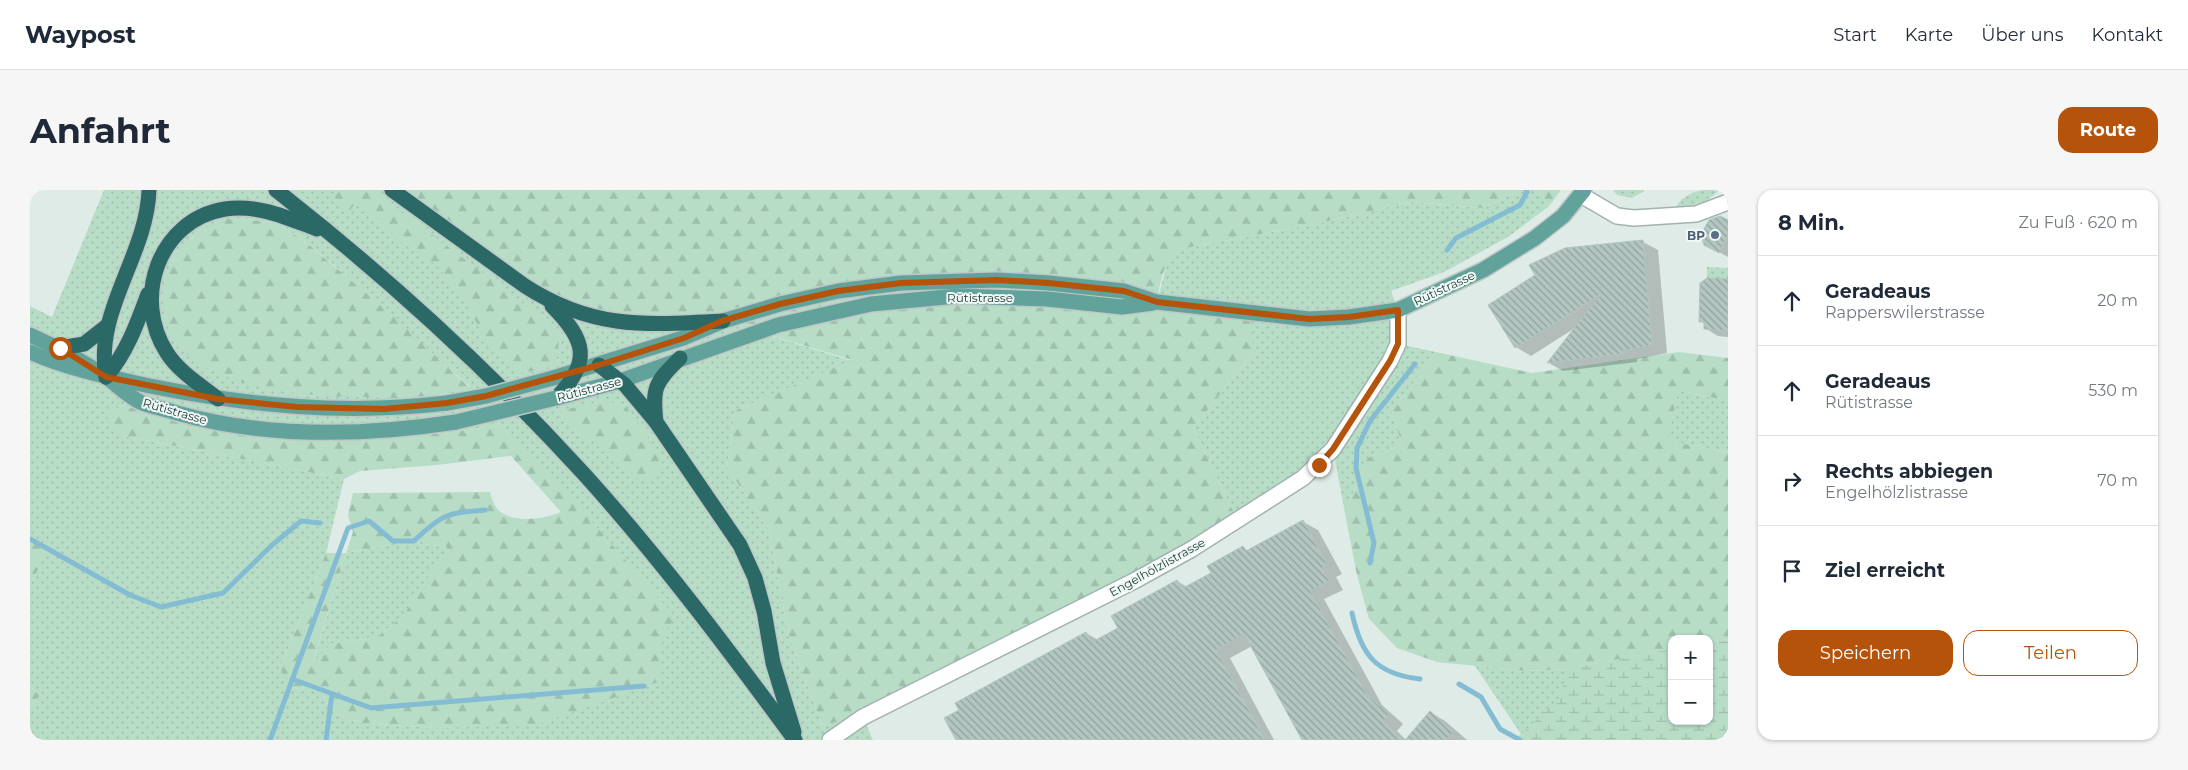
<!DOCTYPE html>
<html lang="de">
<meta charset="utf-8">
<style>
:root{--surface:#fff;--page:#f6f6f7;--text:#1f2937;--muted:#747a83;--line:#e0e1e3;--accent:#b45309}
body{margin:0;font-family:Montserrat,sans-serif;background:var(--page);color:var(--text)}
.controls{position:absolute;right:15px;bottom:15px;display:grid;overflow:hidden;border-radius:10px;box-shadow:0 1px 4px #0004}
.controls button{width:45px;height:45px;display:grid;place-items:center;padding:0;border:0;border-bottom:1px solid var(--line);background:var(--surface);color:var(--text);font:25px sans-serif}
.stop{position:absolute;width:15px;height:15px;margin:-11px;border:4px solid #b45309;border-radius:50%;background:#fff}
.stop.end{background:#b45309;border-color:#fff;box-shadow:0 1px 5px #0008}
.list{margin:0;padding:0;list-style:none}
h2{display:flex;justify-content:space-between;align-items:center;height:65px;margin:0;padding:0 20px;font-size:21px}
h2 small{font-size:16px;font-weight:400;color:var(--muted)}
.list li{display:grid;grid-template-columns:32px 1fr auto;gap:15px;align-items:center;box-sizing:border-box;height:90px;padding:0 20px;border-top:1px solid var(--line)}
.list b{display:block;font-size:19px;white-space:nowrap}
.list p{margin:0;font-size:16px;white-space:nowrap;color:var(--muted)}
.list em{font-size:16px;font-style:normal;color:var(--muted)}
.actions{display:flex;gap:10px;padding:15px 20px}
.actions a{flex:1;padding:11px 0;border:1px solid var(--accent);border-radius:15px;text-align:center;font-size:18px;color:var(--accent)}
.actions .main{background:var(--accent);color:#fff}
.icon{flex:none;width:28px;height:28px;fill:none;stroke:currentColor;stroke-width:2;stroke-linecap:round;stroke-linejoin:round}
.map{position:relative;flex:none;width:1698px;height:550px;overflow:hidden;border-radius:15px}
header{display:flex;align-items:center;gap:30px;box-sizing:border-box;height:70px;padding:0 25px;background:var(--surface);border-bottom:1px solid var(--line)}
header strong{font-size:24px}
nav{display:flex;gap:28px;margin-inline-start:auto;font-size:18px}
.intro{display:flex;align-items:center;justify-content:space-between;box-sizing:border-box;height:120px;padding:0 30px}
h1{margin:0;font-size:35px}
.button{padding:12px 22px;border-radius:15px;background:var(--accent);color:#fff;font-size:18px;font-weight:700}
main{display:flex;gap:30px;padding:0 30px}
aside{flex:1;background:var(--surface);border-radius:15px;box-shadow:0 1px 4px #0004}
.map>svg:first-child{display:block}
.grass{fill:url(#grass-dots);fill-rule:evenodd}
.forest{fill:url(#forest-firs);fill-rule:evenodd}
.wetland{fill:url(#wetland-marsh)}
.shadow{fill:#0003}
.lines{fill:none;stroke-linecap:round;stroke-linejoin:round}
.stream{stroke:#84bcd3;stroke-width:5}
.building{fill:url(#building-back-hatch);stroke:#b1c5bf}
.minor-casing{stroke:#a2b3af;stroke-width:18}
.major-casing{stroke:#c0c8c7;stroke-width:18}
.highway-casing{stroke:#c0c8c7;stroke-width:18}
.minor{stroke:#fff;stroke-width:15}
.major{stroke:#61a39b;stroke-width:15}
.highway{stroke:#2a6965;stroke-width:15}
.major-bridge-casing{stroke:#c0c8c7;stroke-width:18;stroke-linecap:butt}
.major-bridge{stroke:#61a39b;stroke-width:15}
.route{stroke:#b45309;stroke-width:6}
.service-dot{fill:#5c6f8a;stroke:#eff8f5;stroke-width:2}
.labels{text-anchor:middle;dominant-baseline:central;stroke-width:4;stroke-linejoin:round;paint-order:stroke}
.service-label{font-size:12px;font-weight:bold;fill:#4e5e75;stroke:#eff8f5;text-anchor:end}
.street-label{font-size:12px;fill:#1f3c38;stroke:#eff8f5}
</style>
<header>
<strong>Waypost</strong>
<nav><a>Start</a><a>Karte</a><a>Über uns</a><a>Kontakt</a></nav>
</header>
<div class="intro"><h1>Anfahrt</h1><a class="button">Route</a></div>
<main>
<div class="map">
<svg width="1698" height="550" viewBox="0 0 1698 550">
<defs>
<pattern id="grass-dots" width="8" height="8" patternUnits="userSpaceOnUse" patternTransform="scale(1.25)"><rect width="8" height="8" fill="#b7ddc7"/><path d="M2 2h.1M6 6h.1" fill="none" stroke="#9dbfac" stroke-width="1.8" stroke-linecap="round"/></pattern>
<pattern id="forest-firs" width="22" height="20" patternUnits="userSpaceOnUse" patternTransform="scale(1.25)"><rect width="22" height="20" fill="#b7ddc7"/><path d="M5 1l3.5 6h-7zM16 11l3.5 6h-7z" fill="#9dbfac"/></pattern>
<pattern id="wetland-marsh" width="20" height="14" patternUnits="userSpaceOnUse" patternTransform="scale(1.25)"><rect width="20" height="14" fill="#b7ddc7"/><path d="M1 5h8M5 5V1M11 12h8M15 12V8" fill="none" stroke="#9dbfac"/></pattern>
<pattern id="building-back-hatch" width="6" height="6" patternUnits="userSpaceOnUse" patternTransform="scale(1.25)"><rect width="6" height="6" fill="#b4c6c1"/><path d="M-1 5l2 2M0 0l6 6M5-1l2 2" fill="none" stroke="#92a29e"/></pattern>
</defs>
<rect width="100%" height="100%" fill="#dfebe7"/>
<g class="grass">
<path d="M74,0H362L693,131L822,171L705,221L697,277L739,340L758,442L792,535L833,527L843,550H0V516L10,506L0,496V395L19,356L0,348V116L22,127ZM201,28L241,32L256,39L277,53L305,76L440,197L411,205L383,208L258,202L158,165L141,144L142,72L162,47ZM92,216C127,222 163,236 199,242C290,259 383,248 473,235L632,447L507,534L404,538L332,533L305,524L286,496L250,479L296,363L314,289L94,246L76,223Z"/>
<polygon points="1490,0 1507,0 1519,16 1478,47 1414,82 1361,101 1368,120 1368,154 1406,162 1362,222 1372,255 1337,268 1315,323 1303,259 1208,331 1163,238 1224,162 1127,112 1138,69 1150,59 1285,34 1380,12 1453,18"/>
<polygon points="1583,0 1616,0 1602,8 1587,5"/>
<path d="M1672,0H1690L1676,11L1645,20C1649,8 1660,3 1672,0Z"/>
<polygon points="1677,77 1698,78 1698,89 1677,88"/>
<polygon points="1648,200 1698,211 1698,262 1637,251"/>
<polygon points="378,352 419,357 373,426 347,447 301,454 283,473 316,363"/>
<polygon points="1698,451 1698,550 1485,550 1491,544 1445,476 1497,481 1538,479 1642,459 1642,531 1679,531 1679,452"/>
</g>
<g class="forest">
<polygon points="305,0 342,0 497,116 525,137 530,144 526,172 517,178 492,183 476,174 461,160 438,117 407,75 372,53 347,28 326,13 320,20 312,20 305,11"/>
<path d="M362,0H1490L1453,18L1380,12L1285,34L1150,59C1132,75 1131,89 1127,112L1219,123L1224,162L1163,238L1208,331L833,527L792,535L758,442L739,340L697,277L705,221L822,170L693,131L636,134L537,119Z"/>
<polygon points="1507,0 1531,0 1519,16"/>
<path d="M201,28L241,32L256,39L277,53L364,127L440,198C421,202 403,207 384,208C368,209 351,207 335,207C277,206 149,200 135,127C132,110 131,93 139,79C152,52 172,35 201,28Z"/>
<polygon points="1406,162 1502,183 1649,162 1698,168 1698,211 1648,200 1638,251 1698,262 1698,451 1679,452 1679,449 1642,449 1642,459 1538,479 1497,481 1407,472 1367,458 1339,429 1327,385 1315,323 1337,268 1372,255 1362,222"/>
<path d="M576,210L597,218L628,262L632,271L631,280L626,289L617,292L610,290C595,278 581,263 565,253C550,244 536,236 525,222Z"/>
<path d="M92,216C127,222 163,236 199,242C290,259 383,248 473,235L549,317L645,427L632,447L631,491L507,535L404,538L332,533L305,524L286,496L267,501L250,479L296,363H316L323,342L318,325L323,303L460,302C462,309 465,319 472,323C487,333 515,329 531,322L481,266L407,275L330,281L314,289L94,246L80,233L76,223ZM378,352L418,357L373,426L347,447L301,454L283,472L316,363Z"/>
<polygon points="0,348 20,356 0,395"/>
<polygon points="0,496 10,506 0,516"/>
</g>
<polygon class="wetland" points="1698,451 1698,550 1485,550 1529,509 1538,479 1642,459 1642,531 1679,531 1679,452"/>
<g class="shadow">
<polygon points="1698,31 1698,67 1675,54"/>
<polygon points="1613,52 1628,60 1637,163 1607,169 1607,172 1533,181 1519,173 1545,138 1501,166 1486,157 1459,115"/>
<polygon points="1698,90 1698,147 1688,146 1675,138 1675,134 1670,131"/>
<polygon points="1273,332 1288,340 1312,384 1306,387 1313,400 1294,409 1352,515 1373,534 1367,541 1376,550 1400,522 1415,531 1437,550 1272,550 1222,456 1200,468 1244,550 927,550 1056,443 1068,450 1090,439 1147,391 1157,397 1183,383 1213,358 1219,361"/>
</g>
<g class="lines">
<g class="stream">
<polyline points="1417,60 1426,48 1490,15 1497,2 1496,0"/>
<polyline points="0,349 100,405 131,417 193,403 241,356 271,331 290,333"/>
<polyline points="1340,373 1344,353 1326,278 1327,258 1340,231 1385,174"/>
<path d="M1322,423C1331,465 1346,484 1390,489"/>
<polyline points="262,489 341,518 614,496"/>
<polyline points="1429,494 1451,507 1470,539 1490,550"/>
<path d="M240,550L318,338L339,331L363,351H384C412,324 417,323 455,320"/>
<polyline points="296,550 302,504"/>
</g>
</g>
<g class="building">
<polygon points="1690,26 1698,30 1698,45 1689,63 1674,55 1671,44 1679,30"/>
<polygon points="1613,50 1622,155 1592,161 1593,164 1517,173 1571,104 1485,158 1458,115 1505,85 1499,75 1535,58"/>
<polygon points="1677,88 1698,89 1698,141 1674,139 1674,132 1669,132 1670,93"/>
<polygon points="1273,330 1297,375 1292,378 1299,391 1280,401 1337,505 1359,524 1353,532 1373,550 1272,550 1214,444 1186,460 1235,550 926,550 914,528 929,520 925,513 1056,442 1062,452 1088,438 1081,426 1147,390 1153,398 1181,383 1177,376 1213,356 1216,361"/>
<polygon points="1400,521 1423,542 1416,550 1375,550"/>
</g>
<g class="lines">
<defs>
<g id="minor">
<polyline points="1551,5 1587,26 1604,28 1666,24 1698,12"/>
<polyline points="800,550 833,527 1104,391 1162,359 1273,288 1303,259 1360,171 1368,154 1368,120"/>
</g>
<g id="major">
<path d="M0,145C27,157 52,170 76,187C87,195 98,206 110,212C121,217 135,219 147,223C236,248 335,246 426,232"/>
<path d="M0,162C38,179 79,187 120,196C220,216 315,225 417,213"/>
<polyline points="523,188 653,148 693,131 750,114 808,101 871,93 967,90 1019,93 1094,101 1127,112 1279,129 1319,127 1368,120 1453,80 1505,48 1533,26 1554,0"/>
<polyline points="526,208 590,191 748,135 841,114 927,106 1017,109 1092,117 1123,113"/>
</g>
<g id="highway">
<path d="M246,0C356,86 460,181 554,284C630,368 698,459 765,550"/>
<path d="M362,0L495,96C563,140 616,135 693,131"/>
<path d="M522,116C556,150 562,172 526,208"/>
<polyline points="30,158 54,154 77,136"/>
<polyline points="569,175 595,195 626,232 710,355 725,388 734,421 743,473 764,542"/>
<path d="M76,187C64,121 117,65 119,0"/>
<path d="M76,187C97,162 107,134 118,104"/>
<path d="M188,209C171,195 149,182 137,163C102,109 128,30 195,19C228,14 258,28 287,39"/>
<path d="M626,232C622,197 625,193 650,168"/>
</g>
</defs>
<use href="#minor" class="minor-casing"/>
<use href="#major" class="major-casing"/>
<use href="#highway" class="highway-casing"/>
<use href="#minor" class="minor"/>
<use href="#major" class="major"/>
<use href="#highway" class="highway"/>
<defs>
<g id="major-bridge">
<polyline points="417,213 456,206 523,188"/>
<polyline points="426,232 526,208"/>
</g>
</defs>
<use href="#major-bridge" class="major-bridge-casing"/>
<use href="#major-bridge" class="major-bridge"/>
</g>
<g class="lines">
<polyline class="route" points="30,158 76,187 188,209 267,217 354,219 417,213 456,206 569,175 654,148 692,131 750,114 808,101 871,93 967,90 1019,93 1094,101 1127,112 1279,129 1319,127 1368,120 1368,154 1360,171 1303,259 1289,275"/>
</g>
<circle class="service-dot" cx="1685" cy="45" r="5"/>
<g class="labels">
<g class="service-label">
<text x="1675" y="45">BP</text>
</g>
<g class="street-label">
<text transform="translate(1414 98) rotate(-25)">Rütistrasse</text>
<text x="950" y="107">Rütistrasse</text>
<text transform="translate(559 199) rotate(-15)">Rütistrasse</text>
<text transform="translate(145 221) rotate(16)">Rütistrasse</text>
<text transform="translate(1127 377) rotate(-29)">Engelhölzlistrasse</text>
</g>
</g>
</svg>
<div class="controls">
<button>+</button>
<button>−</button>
</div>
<div class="stop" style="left:30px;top:158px"></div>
<div class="stop end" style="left:1289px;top:275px"></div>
</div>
<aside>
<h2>8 Min.<small>Zu Fuß · 620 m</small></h2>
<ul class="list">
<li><svg class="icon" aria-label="ahead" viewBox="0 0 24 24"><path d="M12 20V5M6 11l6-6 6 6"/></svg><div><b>Geradeaus</b><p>Rapperswilerstrasse</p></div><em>20 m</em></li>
<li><svg class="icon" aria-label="ahead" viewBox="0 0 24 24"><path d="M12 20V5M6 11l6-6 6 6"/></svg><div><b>Geradeaus</b><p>Rütistrasse</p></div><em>530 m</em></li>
<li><svg class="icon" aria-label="right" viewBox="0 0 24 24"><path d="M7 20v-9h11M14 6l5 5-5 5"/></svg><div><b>Rechts abbiegen</b><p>Engelhölzlistrasse</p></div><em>70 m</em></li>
<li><svg class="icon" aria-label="arrive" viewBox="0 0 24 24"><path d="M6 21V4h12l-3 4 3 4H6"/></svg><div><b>Ziel erreicht</b></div></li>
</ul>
<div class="actions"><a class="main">Speichern</a><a>Teilen</a></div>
</aside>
</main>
